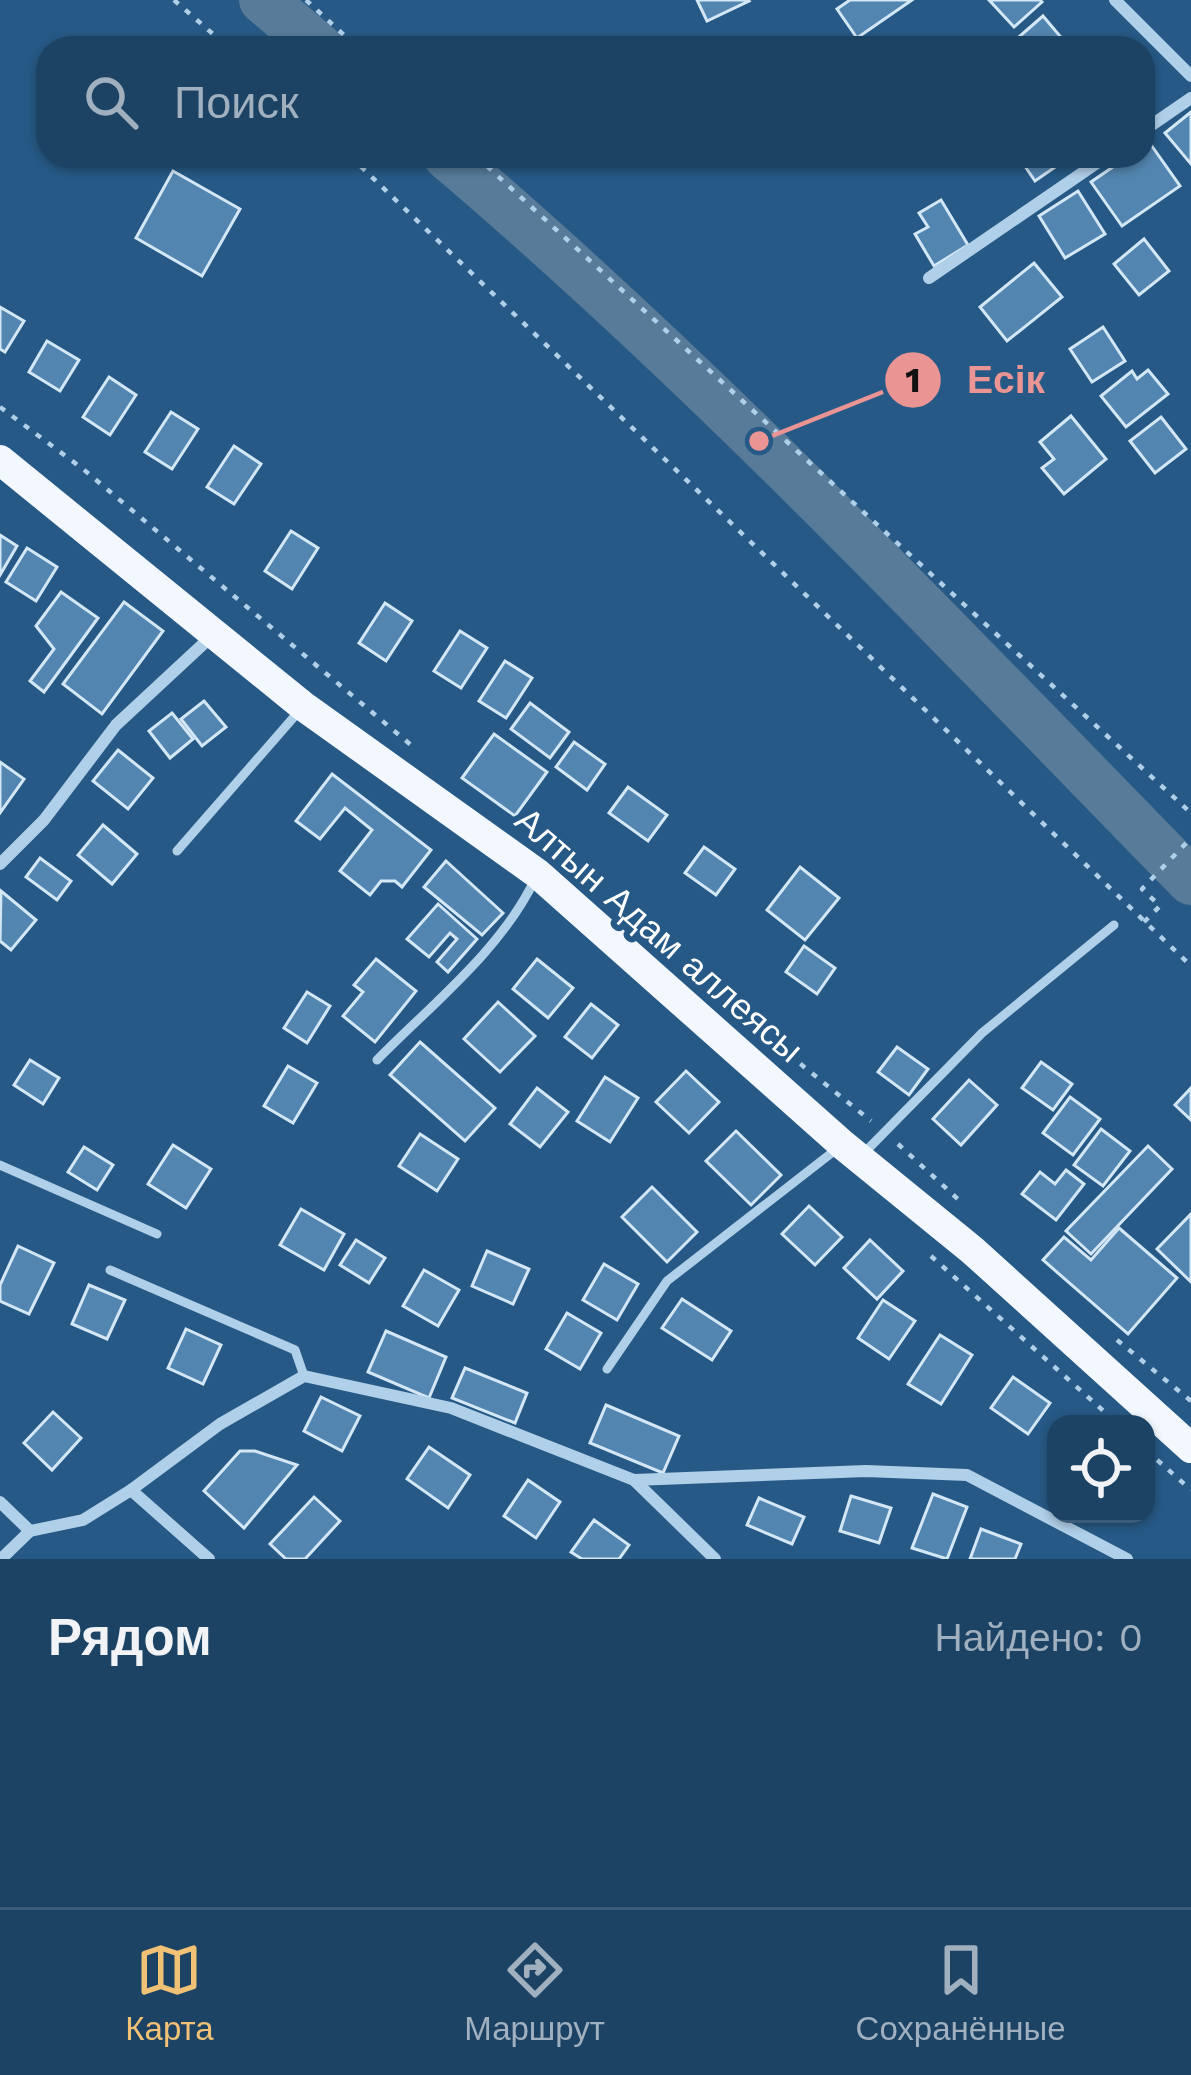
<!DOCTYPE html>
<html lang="ru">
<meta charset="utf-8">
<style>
:root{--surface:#1c4364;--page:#294e6d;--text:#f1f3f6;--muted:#a0b0bf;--line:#3a5c78;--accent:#f1c175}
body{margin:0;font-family:"Work Sans",sans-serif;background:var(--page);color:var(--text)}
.controls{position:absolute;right:36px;bottom:36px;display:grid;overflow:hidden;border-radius:24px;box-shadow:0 3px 9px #0004}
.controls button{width:108px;height:108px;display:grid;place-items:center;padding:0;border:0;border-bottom:3px solid var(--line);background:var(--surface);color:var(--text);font:60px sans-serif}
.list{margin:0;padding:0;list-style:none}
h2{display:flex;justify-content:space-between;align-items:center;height:156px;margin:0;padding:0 48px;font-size:51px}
h2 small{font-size:39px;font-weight:400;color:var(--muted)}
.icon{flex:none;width:66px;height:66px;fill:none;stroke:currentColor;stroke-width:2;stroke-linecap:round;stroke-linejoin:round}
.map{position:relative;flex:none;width:1191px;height:1559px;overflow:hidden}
.search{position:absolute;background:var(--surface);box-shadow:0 3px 9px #0004;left:36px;right:36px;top:36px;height:132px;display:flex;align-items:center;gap:30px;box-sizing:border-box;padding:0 42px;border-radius:36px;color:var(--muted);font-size:45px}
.sheet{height:348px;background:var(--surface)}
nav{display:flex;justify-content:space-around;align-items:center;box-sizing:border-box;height:168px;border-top:3px solid var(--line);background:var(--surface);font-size:33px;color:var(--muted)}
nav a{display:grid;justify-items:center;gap:6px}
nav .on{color:var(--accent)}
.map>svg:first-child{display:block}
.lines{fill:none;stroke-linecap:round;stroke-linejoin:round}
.river{stroke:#577b99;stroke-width:48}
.building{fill:#5285af;stroke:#d4e7f6;stroke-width:3}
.path{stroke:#b0cfe8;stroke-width:4.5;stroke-dasharray:6 9;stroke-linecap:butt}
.lane{stroke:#b0cfe8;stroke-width:9}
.street{stroke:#b0cfe8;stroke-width:12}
.primary{stroke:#f2f8fe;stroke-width:30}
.labels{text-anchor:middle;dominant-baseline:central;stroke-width:12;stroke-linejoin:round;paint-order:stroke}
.street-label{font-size:36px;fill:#fff;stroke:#265985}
.leader{fill:none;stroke:#ea9494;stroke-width:4.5}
.callout-dot{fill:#ea9494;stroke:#265985;stroke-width:4.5}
.mark-label{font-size:36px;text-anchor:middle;font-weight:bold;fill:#111}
.callout-label{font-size:39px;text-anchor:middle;font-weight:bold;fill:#ea9494;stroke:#265985;stroke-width:12;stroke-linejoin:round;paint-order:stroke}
</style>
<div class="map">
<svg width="1191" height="1559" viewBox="0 0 1191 1559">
<rect width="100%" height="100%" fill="#265985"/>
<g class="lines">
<g class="river">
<polyline points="263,0 320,48"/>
<path d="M447,156C711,380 949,634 1191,881"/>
</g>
</g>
<g class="building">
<polygon points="697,0 748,0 749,1 707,21"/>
<polygon points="850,0 912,0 857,38 837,9"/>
<polygon points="989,0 1040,0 1042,2 1014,27"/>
<polygon points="1043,16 1065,42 1058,48 1030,48 1020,36"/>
<polygon points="1191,112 1191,164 1165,133"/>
<polygon points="1149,142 1180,186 1122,226 1091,182 1129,156 1143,156 1143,146"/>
<polygon points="1018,156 1055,156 1061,163 1035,181"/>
<polygon points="173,171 240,209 202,276 136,238"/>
<polygon points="1078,191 1105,234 1065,258 1039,216"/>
<polygon points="941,200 968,245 934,266 915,234 928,227 919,213"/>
<polygon points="1144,239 1169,271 1139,295 1114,264"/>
<polygon points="1034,263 1062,297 1007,341 980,307"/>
<polygon points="0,307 24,321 5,352 0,349"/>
<polygon points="1103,327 1125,361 1092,382 1070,349"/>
<polygon points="47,341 79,360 60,391 29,372"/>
<polygon points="1148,370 1168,394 1126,427 1101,396 1132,371 1137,379"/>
<polygon points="109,377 136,395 110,435 83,417"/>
<polygon points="171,412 198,429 172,469 145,452"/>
<polygon points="1071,416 1106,459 1064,494 1042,468 1054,459 1040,442"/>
<polygon points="1161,417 1186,449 1155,473 1130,441"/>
<polygon points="234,446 261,464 234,504 207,487"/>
<polygon points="291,531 318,548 292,589 265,571"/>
<polygon points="0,535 17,546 0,575"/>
<polygon points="27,548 57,567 36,601 6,582"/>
<polygon points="61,592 98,618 44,692 30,681 54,649 36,626"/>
<polygon points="124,602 163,631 102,714 63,684"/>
<polygon points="385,603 412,621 386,661 359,643"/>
<polygon points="460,631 487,648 461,688 434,671"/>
<polygon points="505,661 532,678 506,718 479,701"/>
<polygon points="204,701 226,727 202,746 181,719"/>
<polygon points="530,703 569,732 550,758 511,729"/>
<polygon points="172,713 193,739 170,758 149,731"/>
<polygon points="494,734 547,772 515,816 462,778"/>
<polygon points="574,742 605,764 587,790 556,767"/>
<polygon points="118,750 153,778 128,809 93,781"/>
<polygon points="0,762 24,779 0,813"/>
<polygon points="332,774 431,850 402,887 395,881 381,881 370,895 340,871 372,830 345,808 320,839 296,821"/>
<polygon points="628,787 667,815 648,841 609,813"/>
<polygon points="103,825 137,854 112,884 78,855"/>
<polygon points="704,847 735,869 716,895 685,873"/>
<polygon points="40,858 71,881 57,900 26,877"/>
<polygon points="446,861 503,913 482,935 424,887"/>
<polygon points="800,867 839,898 805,940 767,910"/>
<polygon points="1,891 36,920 11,950 0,941"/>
<polygon points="438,904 477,939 448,972 437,962 457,939 450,933 429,957 407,939"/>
<polygon points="804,946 835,968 817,994 786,972"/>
<polygon points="376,959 416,991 375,1042 343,1016 363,992 354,985"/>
<polygon points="537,959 573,988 548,1018 513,989"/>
<polygon points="307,992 330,1006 307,1043 284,1028"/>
<polygon points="498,1002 535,1036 500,1072 464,1039"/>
<polygon points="591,1004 618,1025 592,1058 565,1037"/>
<polygon points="420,1042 495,1108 465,1141 390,1075"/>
<polygon points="897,1047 928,1069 909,1095 878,1072"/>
<polygon points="30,1060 59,1078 43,1104 14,1085"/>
<polygon points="1041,1062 1072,1084 1053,1110 1022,1088"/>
<polygon points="288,1066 317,1083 293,1123 264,1106"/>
<polygon points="686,1071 719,1102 689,1133 656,1102"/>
<polygon points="605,1077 638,1098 610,1142 577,1121"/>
<polygon points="969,1080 997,1105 961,1145 933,1119"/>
<polygon points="537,1088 568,1112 540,1147 510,1124"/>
<polygon points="1191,1088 1191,1120 1175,1105"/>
<polygon points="1070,1097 1100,1119 1073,1155 1043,1133"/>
<polygon points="1101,1129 1130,1151 1103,1186 1074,1165"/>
<polygon points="736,1131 781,1175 751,1205 706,1161"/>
<polygon points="420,1134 458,1159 437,1191 399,1166"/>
<polygon points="173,1145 211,1169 186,1208 148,1184"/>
<polygon points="1148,1146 1172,1169 1091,1254 1066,1231"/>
<polygon points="84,1147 113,1165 97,1190 68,1172"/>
<polygon points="1066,1170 1084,1184 1056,1220 1022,1194 1040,1172 1055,1184"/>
<polygon points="652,1187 697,1232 667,1262 622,1217"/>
<polygon points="809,1206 842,1237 815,1265 782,1234"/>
<polygon points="301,1209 344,1234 324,1270 280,1245"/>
<polygon points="1191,1214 1191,1282 1157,1249"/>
<polygon points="1119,1228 1177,1278 1128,1334 1043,1260 1064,1237 1091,1260"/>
<polygon points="356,1240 385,1258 369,1283 340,1265"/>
<polygon points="870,1240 903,1271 877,1299 844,1268"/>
<polygon points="18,1246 54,1263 29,1314 0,1301 0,1285"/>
<polygon points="487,1251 529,1269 513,1304 472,1286"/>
<polygon points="604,1264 638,1284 617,1320 583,1300"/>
<polygon points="424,1270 459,1290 438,1326 403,1306"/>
<polygon points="89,1285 125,1300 107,1339 72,1324"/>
<polygon points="682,1299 731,1331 712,1360 662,1328"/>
<polygon points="883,1300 915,1321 889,1359 858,1338"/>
<polygon points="567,1313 601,1333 580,1369 546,1349"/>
<polygon points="186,1329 221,1345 203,1384 168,1368"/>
<polygon points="386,1331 446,1357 429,1398 368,1372"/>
<polygon points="940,1335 972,1355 941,1404 908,1384"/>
<polygon points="465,1368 527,1393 515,1423 452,1398"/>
<polygon points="1013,1377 1050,1403 1028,1434 991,1408"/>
<polygon points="321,1397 360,1416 342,1451 304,1431"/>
<polygon points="606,1405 679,1436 663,1473 590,1443"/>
<polygon points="53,1412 81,1438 52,1470 24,1443"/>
<polygon points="429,1447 470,1475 448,1508 407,1479"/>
<polygon points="240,1451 255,1451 297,1465 244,1528 204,1491"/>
<polygon points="528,1480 560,1502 536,1538 504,1516"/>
<polygon points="933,1494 967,1507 947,1559 912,1548"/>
<polygon points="851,1496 891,1508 879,1543 840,1531"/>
<polygon points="314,1497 340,1521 305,1559 286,1559 270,1544"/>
<polygon points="759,1498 804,1517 792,1544 747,1525"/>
<polygon points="594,1520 629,1545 619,1559 582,1559 571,1552"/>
<polygon points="981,1529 1021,1544 1015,1559 970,1559"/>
</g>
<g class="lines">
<g class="path">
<polyline points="174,0 229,48"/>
<polyline points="306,0 358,48"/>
<polyline points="350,156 1191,966"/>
<polyline points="476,156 1191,813"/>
<polyline points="0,407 83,469 411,745"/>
<polyline points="1144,922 1160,906 1142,889 1191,838"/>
<polyline points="777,1045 871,1121"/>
<polyline points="898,1144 960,1201"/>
<polyline points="931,1256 1118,1424"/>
<polyline points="1117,1340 1191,1401"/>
<polyline points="1146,1450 1191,1490"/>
</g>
<g class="lane">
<polyline points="177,851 300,710"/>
<path d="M377,1060C431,1005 502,949 535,879"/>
<polyline points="863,1154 982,1033 1114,925"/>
<polyline points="0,1165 157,1234"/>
<polyline points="110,1270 295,1350 304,1376"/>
<polyline points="607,1369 667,1281 838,1148"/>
</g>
<g class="street">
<polyline points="1115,0 1191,76"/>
<polyline points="1143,131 1191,98"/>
<polyline points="929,278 1107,156"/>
<polyline points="0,864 44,820 116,725 214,634"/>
<polyline points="634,1480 866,1471 967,1475 1127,1559"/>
<polyline points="131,1490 209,1559"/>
<polyline points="0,1502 30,1531"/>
<polyline points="1,1559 30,1531 83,1520 131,1490 220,1424 304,1376 451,1408 634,1480 715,1559"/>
</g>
<polyline class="primary" points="0,460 303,706 538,874 843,1145 972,1250 1191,1448"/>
</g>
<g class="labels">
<g class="street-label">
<text transform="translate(659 935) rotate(41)">Алтын Адам аллеясы</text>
</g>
</g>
<path class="leader" d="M759 441L913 380"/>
<g class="callout-dot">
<circle cx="759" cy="441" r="12"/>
<circle cx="913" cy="380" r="30"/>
</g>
<g class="mark-label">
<text x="913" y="392">1</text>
</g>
<g class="callout-label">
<text x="1006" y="393">Есік</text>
</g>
</svg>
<div class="controls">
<button><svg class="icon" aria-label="locate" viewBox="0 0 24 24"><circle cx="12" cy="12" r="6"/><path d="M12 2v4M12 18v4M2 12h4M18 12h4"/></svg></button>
</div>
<div class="search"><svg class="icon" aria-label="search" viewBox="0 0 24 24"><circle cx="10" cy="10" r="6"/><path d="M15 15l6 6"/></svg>Поиск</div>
</div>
<section class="sheet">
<h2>Рядом<small>Найдено: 0</small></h2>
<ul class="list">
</ul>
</section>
<nav>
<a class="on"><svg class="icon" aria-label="map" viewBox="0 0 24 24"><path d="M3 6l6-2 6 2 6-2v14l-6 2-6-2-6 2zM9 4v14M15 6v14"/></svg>Карта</a>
<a><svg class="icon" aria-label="directions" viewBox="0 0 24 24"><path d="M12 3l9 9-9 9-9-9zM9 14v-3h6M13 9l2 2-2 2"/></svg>Маршрут</a>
<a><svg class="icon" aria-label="saved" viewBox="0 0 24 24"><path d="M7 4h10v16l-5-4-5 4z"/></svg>Сохранённые</a>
</nav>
